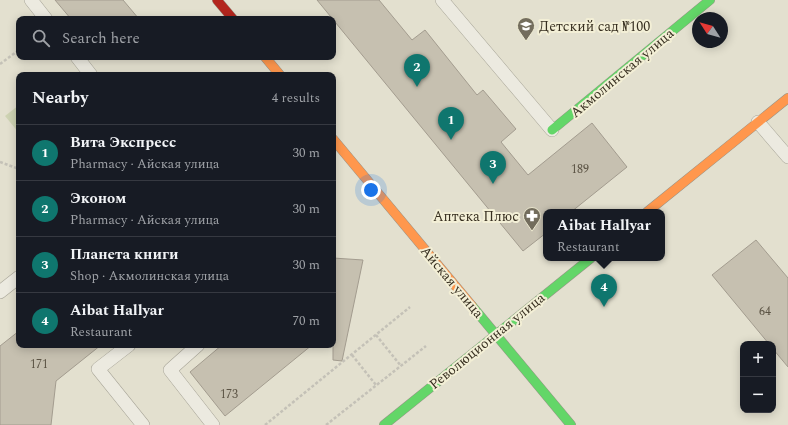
<!DOCTYPE html>
<meta charset="utf-8">
<style>
:root{--surface:#171b24;--page:#20242c;--text:#f1f3f6;--muted:#9ea1a6;--line:#363941;--accent:#0f766e}
body{margin:0;font-family:Spectral,serif;background:var(--page);color:var(--text)}
.controls{position:absolute;right:12px;bottom:12px;display:grid;overflow:hidden;border-radius:8px;box-shadow:0 2px 10px #0003}
.controls button{width:36px;height:36px;display:grid;place-items:center;padding:0;border:0;border-bottom:1px solid var(--line);background:var(--surface);color:var(--text);font:20px sans-serif}
.compass{position:absolute;left:692px;top:12px;width:36px;height:36px;border-radius:50%;background:var(--surface);box-shadow:0 2px 10px #0003;rotate:306deg}
.you{position:absolute;left:371px;top:190px;width:14px;height:14px;margin:-10px;border:3px solid #fff;border-radius:50%;background:#1a73e8;box-shadow:0 0 0 6px #1a73e833}
.badge{display:grid;place-items:center;width:26px;height:26px;border-radius:50%;background:var(--accent);color:#fff;font-size:13px;font-weight:700}
.pin{position:absolute;translate:-50% -33px;filter:drop-shadow(0 1px 2px #0008)}
.pin::after{content:'';position:absolute;top:21px;width:14px;height:12px;background:inherit;clip-path:polygon(0 0,100% 0,50% 100%)}
.popup{position:absolute;left:543px;top:209px;width:122px;height:52px;box-sizing:border-box;display:grid;place-content:center;border-radius:8px;background:var(--surface);filter:drop-shadow(0 1px 3px #0005);font-size:13px;white-space:nowrap;color:var(--muted)}
.popup b{font-size:15px;color:var(--text)}
.popup::after{content:'';position:absolute;left:50%;top:100%;margin-left:-8px;border:8px solid transparent;border-top-color:var(--surface)}
.list{margin:0;padding:0;list-style:none}
h2{display:flex;justify-content:space-between;align-items:center;height:52px;margin:0;padding:0 16px;font-size:17px}
h2 small{font-size:13px;font-weight:400;color:var(--muted)}
.list li{display:grid;grid-template-columns:26px 1fr auto;gap:12px;align-items:center;box-sizing:border-box;height:56px;padding:0 16px;border-top:1px solid var(--line)}
.list b{display:block;font-size:15px;white-space:nowrap}
.list p{margin:0;font-size:13px;white-space:nowrap;color:var(--muted)}
.list em{font-size:13px;font-style:normal;color:var(--muted)}
.icon{flex:none;width:22px;height:22px;fill:none;stroke:currentColor;stroke-width:2;stroke-linecap:round;stroke-linejoin:round}
.map{position:relative;flex:none;width:788px;height:425px;overflow:hidden}
.search{position:absolute;background:var(--surface);box-shadow:0 2px 10px #0003;left:16px;top:16px;width:320px;height:44px;display:flex;align-items:center;gap:10px;box-sizing:border-box;padding:0 14px;border-radius:8px;color:var(--muted);font-size:15px}
.panel{position:absolute;background:var(--surface);box-shadow:0 2px 10px #0003;left:16px;top:72px;width:320px;height:276px;border-radius:8px}
.map>svg:first-child{display:block}
.green{fill:#ced3b3}
.building{fill:#c6c0b0;stroke:#a39c8f}
.lines{fill:none;stroke-linecap:round;stroke-linejoin:round}
.lane-casing{stroke:#a8a598;stroke-width:14}
.fast-casing{stroke:#989488;stroke-width:10}
.slow-casing{stroke:#989488;stroke-width:10}
.jam-casing{stroke:#989488;stroke-width:10}
.path{stroke:#c4c1b7;stroke-width:2.5;stroke-dasharray:3 2;stroke-linecap:butt}
.lane{stroke:#eceae0;stroke-width:13}
.fast{stroke:#63d668;stroke-width:9}
.slow{stroke:#ff974d;stroke-width:9}
.jam{stroke:#b3261e;stroke-width:9}
.labels{text-anchor:middle;dominant-baseline:central;stroke-width:4;stroke-linejoin:round;paint-order:stroke}
.number-label{font-size:12px;fill:#5b5344}
.poi-label{font-size:14px;fill:#372f20;stroke:#f3efd6;text-anchor:start}
.street-label{font-size:14px;fill:#372f20;stroke:#f3efd6}
</style>
<div class="map">
<svg width="788" height="425" viewBox="0 0 788 425">
<rect width="100%" height="100%" fill="#e3e0cf"/>
<polygon class="green" points="19,105 19,133 5,116"/>
<g class="building">
<polygon points="55,0 123,0 139,19 71,19"/>
<polygon points="317,0 379,0 412,40 425,30 477,95 483,90 516,129 501,142 528,175 592,123 627,167 571,212 546,212 546,233 523,251"/>
<polygon points="756,240 788,278 788,367 773,349 773,344 769,344 712,275"/>
<polygon points="333,258 363,260 342,361 333,360"/>
<polygon points="19,331 19,345 101,345 56,381 51,425 0,425 0,346"/>
<polygon points="222,345 312,345 225,416 190,372"/>
</g>
<g class="lines">
<defs>
<g id="lane">
<polyline points="31,0 46,19"/>
<polyline points="442,0 552,130"/>
<polyline points="77,57 91,75"/>
<polyline points="758,122 788,157"/>
<polyline points="0,292 19,277"/>
<polyline points="129,345 98,369 143,425"/>
<polyline points="198,345 170,370 213,425"/>
</g>
<g id="fast">
<polyline points="552,130 710,0"/>
<polyline points="472,306 571,425"/>
<polyline points="384,425 591,258"/>
</g>
<g id="slow">
<polyline points="265,57 280,75"/>
<polyline points="333,139 472,306"/>
<polyline points="647,212 788,98"/>
</g>
<polyline id="jam" points="217,0 233,19"/>
</defs>
<use href="#lane" class="lane-casing"/>
<use href="#fast" class="fast-casing"/>
<use href="#slow" class="slow-casing"/>
<use href="#jam" class="jam-casing"/>
<g class="path">
<polyline points="0,64 19,50"/>
<polyline points="0,162 19,169"/>
<polyline points="376,335 401,366"/>
<polyline points="352,355 376,385"/>
<polyline points="265,425 410,307"/>
<polyline points="326,425 426,346"/>
</g>
<use href="#lane" class="lane"/>
<use href="#fast" class="fast"/>
<use href="#slow" class="slow"/>
<use href="#jam" class="jam"/>
</g>
<defs>
<symbol id="school-pin" viewBox="-11 -11 22 30"><path d="M0 17L-7.5 6A9.5 9.5 0 1 1 7.5 6Z" fill="#736d5d" stroke="#f3efd6"/><path d="M0-5L7-2L0 1L-7-2ZM-4 1L0 2.5L4 1V4Q0 6-4 4Z" fill="#fff"/></symbol>
<symbol id="pharmacy-pin" viewBox="-11 -11 22 30"><path d="M0 17L-7.5 6A9.5 9.5 0 1 1 7.5 6Z" fill="#736d5d" stroke="#f3efd6"/><path d="M-2-6h4v4h4v4h-4v4h-4v-4h-4v-4h4Z" fill="#fff"/></symbol>
</defs>
<g fill-rule="evenodd">
<use href="#school-pin" x="516" y="16" width="20" height="27"/>
<use href="#pharmacy-pin" x="522" y="206" width="20" height="27"/>
</g>
<g class="labels">
<g class="number-label">
<text x="580" y="169">189</text>
<text x="765" y="311">64</text>
<text x="39" y="364">171</text>
<text x="229" y="394">173</text>
</g>
<g class="poi-label">
<text x="539" y="26">Детский сад №100</text>
<text x="519" y="216" text-anchor="end">Аптека Плюс</text>
</g>
<g class="street-label">
<text transform="translate(622 73) rotate(-40)">Акмолинская улица</text>
<text transform="translate(452 282) rotate(50)">Айская улица</text>
<text transform="translate(487 341) rotate(-39)">Революционная улица</text>
</g>
</g>
</svg>
<div class="controls">
<button>+</button>
<button>−</button>
</div>
<svg class="compass" viewBox="-18 -18 36 36"><path d="M0-13l5 13h-10z" fill="#e53935"/><path d="M0 13l5-13h-10z" fill="#9ea1a6"/></svg>
<div class="you"></div>
<div class="pin badge" style="left:451px;top:140px">1</div>
<div class="pin badge" style="left:417px;top:87px">2</div>
<div class="pin badge" style="left:493px;top:184px">3</div>
<div class="pin badge" style="left:604px;top:307px">4</div>
<div class="popup"><b>Aibat Hallyar</b>Restaurant</div>
<div class="search"><svg class="icon" aria-label="search" viewBox="0 0 24 24"><circle cx="10" cy="10" r="6"/><path d="M15 15l6 6"/></svg>Search here</div>
<section class="panel">
<h2>Nearby<small>4 results</small></h2>
<ul class="list">
<li><span class="badge">1</span><div><b>Вита Экспресс</b><p>Pharmacy · Айская улица</p></div><em>30 m</em></li>
<li><span class="badge">2</span><div><b>Эконом</b><p>Pharmacy · Айская улица</p></div><em>30 m</em></li>
<li><span class="badge">3</span><div><b>Планета книги</b><p>Shop · Акмолинская улица</p></div><em>30 m</em></li>
<li><span class="badge">4</span><div><b>Aibat Hallyar</b><p>Restaurant</p></div><em>70 m</em></li>
</ul>
</section>
</div>
